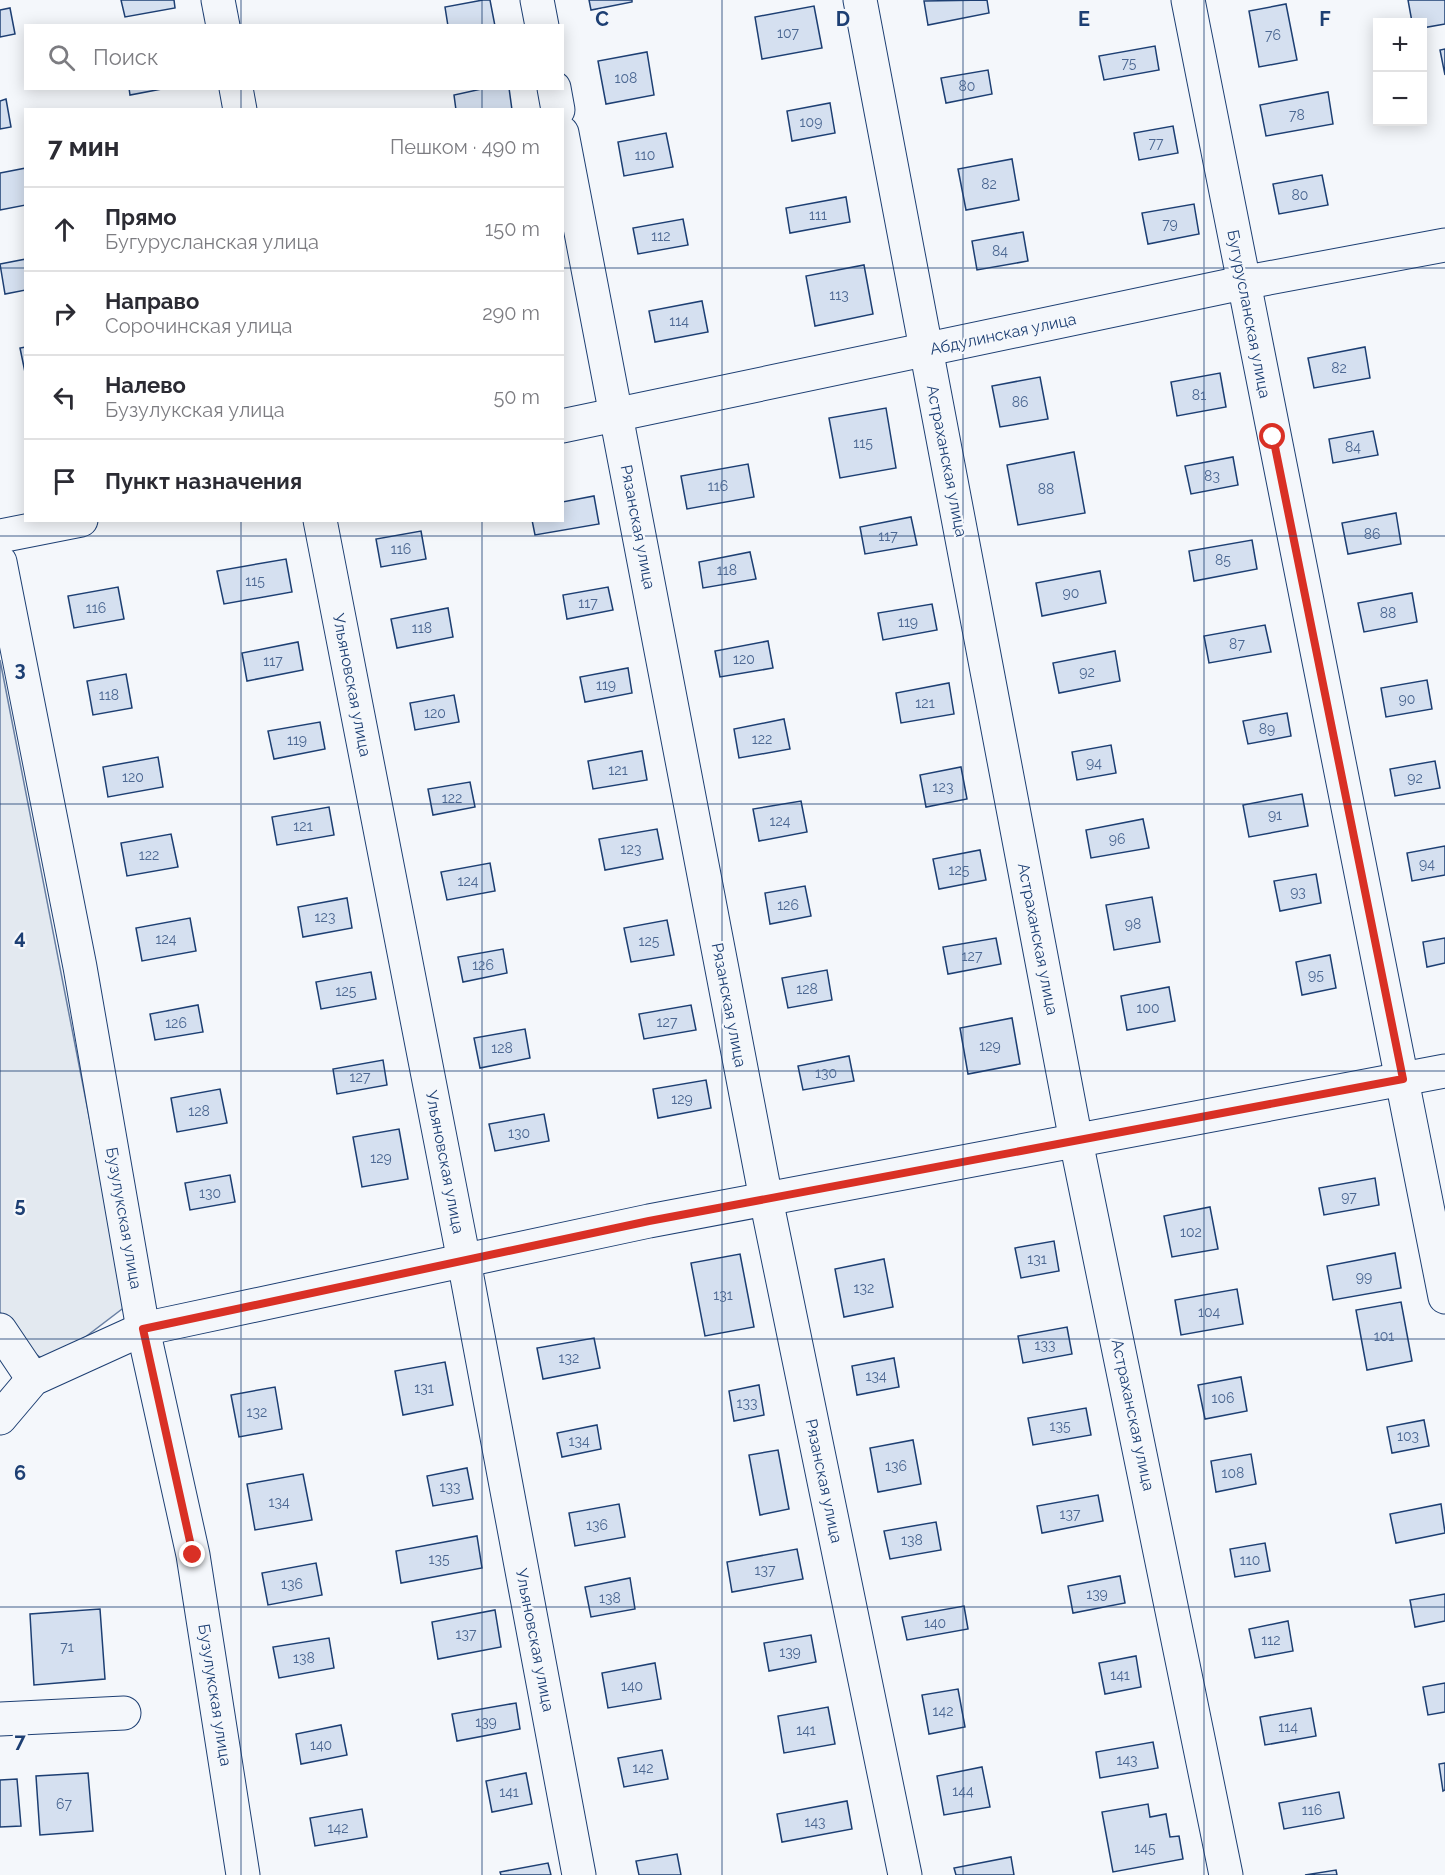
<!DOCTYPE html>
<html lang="ru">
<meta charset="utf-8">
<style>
:root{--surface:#fff;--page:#f2f2f3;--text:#2b2b33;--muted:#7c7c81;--line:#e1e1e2}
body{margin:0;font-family:Raleway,sans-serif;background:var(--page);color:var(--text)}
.controls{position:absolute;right:18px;top:18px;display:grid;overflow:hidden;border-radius:0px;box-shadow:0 3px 15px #0003}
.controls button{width:54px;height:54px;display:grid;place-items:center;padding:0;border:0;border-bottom:2px solid var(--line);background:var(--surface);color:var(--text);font:30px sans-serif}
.stop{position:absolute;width:18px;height:18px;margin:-14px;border:4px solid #d93025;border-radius:50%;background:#fff}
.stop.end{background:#d93025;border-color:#fff;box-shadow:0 2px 6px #0008}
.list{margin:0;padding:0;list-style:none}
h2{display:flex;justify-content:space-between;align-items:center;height:78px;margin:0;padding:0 24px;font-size:26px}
h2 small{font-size:20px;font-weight:400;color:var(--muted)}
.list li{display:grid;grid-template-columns:39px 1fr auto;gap:18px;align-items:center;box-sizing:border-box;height:84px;padding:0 24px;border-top:2px solid var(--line)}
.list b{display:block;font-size:22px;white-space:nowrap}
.list p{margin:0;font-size:20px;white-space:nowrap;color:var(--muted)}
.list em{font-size:20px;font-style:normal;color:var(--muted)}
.icon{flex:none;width:33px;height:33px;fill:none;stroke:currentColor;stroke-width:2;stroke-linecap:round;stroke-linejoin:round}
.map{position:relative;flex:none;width:1445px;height:1875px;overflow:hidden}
.search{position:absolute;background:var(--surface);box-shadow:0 3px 15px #0003;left:24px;top:24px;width:540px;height:66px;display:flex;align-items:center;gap:15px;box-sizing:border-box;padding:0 21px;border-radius:0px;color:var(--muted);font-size:22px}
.panel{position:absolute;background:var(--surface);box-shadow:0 3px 15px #0003;left:24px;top:108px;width:540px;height:414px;border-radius:0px}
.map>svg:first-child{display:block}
.green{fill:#e3e9f0;stroke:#687fa3;stroke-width:1.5}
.building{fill:#d5e0f0;stroke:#1d3f73;stroke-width:1.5}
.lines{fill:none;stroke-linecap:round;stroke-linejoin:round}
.minor-casing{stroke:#1d3f73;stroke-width:35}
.minor{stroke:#f4f7fb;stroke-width:33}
.route{stroke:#d93025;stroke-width:8}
.grid{fill:none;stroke:#1d3f73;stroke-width:1.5;stroke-opacity:0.55}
.labels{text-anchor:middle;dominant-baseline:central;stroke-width:4.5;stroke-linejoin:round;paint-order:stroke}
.number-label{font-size:14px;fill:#4b6792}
.street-label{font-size:16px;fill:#1d3f73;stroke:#f4f7fb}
.grid-label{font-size:20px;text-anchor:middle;font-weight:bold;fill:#1d3f73;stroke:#f4f7fb;stroke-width:4.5;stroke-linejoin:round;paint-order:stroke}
</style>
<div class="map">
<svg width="1445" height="1875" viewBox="0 0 1445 1875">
<rect width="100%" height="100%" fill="#f4f7fb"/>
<polygon class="green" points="0,660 126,1306 59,1357 40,1357 20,1343 0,1312"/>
<g class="building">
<polygon points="121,0 174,0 175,8 125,17"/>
<polygon points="483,0 490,0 495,26 448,26 445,7"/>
<polygon points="589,0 632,0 632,2 591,10"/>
<polygon points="987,0 989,13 928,25 924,1"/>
<polygon points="1408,0 1445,0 1445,24 1422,28 1422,22 1412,22"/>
<polygon points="1286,4 1297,60 1259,67 1249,11"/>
<polygon points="814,6 822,48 762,59 755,17"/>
<polygon points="10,8 15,34 0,37 0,10"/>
<polygon points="1155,46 1159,70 1104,80 1099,56"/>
<polygon points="1445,49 1445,75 1440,50"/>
<polygon points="647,52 654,95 606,104 598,61"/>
<polygon points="988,70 992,94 946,103 941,78"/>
<polygon points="129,88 167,88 130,95"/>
<polygon points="486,88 509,88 512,110 456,110 454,95"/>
<polygon points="1328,92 1333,124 1266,136 1260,105"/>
<polygon points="6,99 11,127 0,129 0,101"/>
<polygon points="830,103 835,133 792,141 787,111"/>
<polygon points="1173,126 1178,153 1139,160 1134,133"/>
<polygon points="666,133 673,167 624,176 618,142"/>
<polygon points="1012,159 1019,200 966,210 958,169"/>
<polygon points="26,168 26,205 0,210 0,173"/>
<polygon points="1322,175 1328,205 1279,214 1273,184"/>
<polygon points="846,197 850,222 790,233 786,208"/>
<polygon points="1194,204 1199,234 1148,244 1142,213"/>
<polygon points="683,219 688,245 638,254 633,228"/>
<polygon points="1023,232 1028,261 977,270 972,241"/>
<polygon points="26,259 26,290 5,294 0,264"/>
<polygon points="864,265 873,314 815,326 806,276"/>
<polygon points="702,301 708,332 655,342 649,311"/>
<polygon points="26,347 26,377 20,348"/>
<polygon points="1365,347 1370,378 1314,388 1308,358"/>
<polygon points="1220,373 1226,407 1177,416 1171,382"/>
<polygon points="1040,377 1048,419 1000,427 992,386"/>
<polygon points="886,408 896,468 840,478 829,418"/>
<polygon points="1373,431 1378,455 1333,463 1329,439"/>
<polygon points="1074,452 1085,513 1018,525 1007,465"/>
<polygon points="1233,457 1238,485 1191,494 1185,466"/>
<polygon points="748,464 754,497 687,509 681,476"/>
<polygon points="594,496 599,524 535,535 532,520 562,520 562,502"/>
<polygon points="1396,513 1401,544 1348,554 1342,523"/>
<polygon points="911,517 917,545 865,554 860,527"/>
<polygon points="421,531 426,559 381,567 376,539"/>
<polygon points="1252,540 1257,569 1194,581 1189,551"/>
<polygon points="750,552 756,579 703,588 699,562"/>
<polygon points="286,559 292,592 224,604 217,571"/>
<polygon points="1100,571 1106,603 1042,616 1036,583"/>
<polygon points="118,587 124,619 74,628 68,596"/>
<polygon points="608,587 613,610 567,619 563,595"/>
<polygon points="1412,593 1417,622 1364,632 1358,603"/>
<polygon points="932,604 937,630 883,640 878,613"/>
<polygon points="448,608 453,637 397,648 391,619"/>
<polygon points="1265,625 1271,652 1209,663 1204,636"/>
<polygon points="768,641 773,668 720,677 715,651"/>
<polygon points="298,642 303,670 247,681 242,653"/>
<polygon points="1115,651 1120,681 1059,693 1053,663"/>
<polygon points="628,668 632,693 585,702 580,677"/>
<polygon points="126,674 132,708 93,715 87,681"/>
<polygon points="1427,680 1432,709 1386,717 1381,688"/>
<polygon points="949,683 954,714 901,723 896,693"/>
<polygon points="454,695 459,722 415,730 410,703"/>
<polygon points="1287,713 1291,736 1248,744 1243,721"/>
<polygon points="784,719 790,749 739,758 734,729"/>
<polygon points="320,722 325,749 274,759 268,731"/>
<polygon points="1111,745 1116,773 1077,780 1072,752"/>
<polygon points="642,751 647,780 593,789 588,761"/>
<polygon points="158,757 163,787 108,797 103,767"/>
<polygon points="1435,761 1440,788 1395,796 1390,769"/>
<polygon points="961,767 967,799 926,807 920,775"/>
<polygon points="470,782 475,807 433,815 428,789"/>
<polygon points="1302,794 1308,826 1249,837 1243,805"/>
<polygon points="801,801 807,832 759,841 753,809"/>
<polygon points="329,807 334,835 277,845 272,817"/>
<polygon points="1143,819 1149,848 1091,858 1086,830"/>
<polygon points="657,829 663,859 605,870 599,839"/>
<polygon points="171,834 178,867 127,876 121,843"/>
<polygon points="1445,846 1445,875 1412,881 1407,853"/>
<polygon points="980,850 986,880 939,889 933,859"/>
<polygon points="490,863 495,891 447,900 441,872"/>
<polygon points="1316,874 1321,903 1280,911 1274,881"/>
<polygon points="805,886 811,916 770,924 765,893"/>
<polygon points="1152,897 1160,942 1114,950 1106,905"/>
<polygon points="347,898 352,928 303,937 298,907"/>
<polygon points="190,918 196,951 142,961 136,928"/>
<polygon points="667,920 674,955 631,962 624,928"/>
<polygon points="996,938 1001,964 948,974 943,947"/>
<polygon points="1445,938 1445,963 1427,967 1423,942"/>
<polygon points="503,949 507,973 463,982 458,957"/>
<polygon points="1330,955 1336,988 1302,995 1296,962"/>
<polygon points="827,970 832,1000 788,1008 782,978"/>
<polygon points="371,972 376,999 321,1009 316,982"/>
<polygon points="1169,987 1175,1021 1127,1030 1121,996"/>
<polygon points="198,1005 203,1032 155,1040 150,1014"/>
<polygon points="691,1005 696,1030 644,1039 639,1014"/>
<polygon points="1012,1018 1020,1064 968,1074 960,1028"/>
<polygon points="525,1029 530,1058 480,1068 474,1038"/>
<polygon points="849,1056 854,1081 803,1090 798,1066"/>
<polygon points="383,1060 387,1085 337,1094 333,1069"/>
<polygon points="706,1080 711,1108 658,1118 653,1089"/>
<polygon points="220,1089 227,1123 177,1132 171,1098"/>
<polygon points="544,1114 549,1141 495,1151 489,1124"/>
<polygon points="399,1129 408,1179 362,1187 353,1137"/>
<polygon points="230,1175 235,1202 190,1210 185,1183"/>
<polygon points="1375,1178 1379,1205 1324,1215 1319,1188"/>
<polygon points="1210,1207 1218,1249 1172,1257 1164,1216"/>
<polygon points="1054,1241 1059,1271 1021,1278 1015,1248"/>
<polygon points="1395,1253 1401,1288 1333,1300 1327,1266"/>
<polygon points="740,1254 754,1327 705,1336 691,1263"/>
<polygon points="884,1259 893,1307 844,1317 835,1269"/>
<polygon points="1237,1289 1243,1324 1181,1335 1175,1300"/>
<polygon points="1401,1302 1412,1361 1367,1370 1356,1310"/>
<polygon points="1067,1327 1072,1354 1023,1363 1018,1336"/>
<polygon points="594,1338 600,1368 543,1379 537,1348"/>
<polygon points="894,1358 899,1387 857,1395 852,1366"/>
<polygon points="445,1362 453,1405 403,1415 395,1371"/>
<polygon points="1241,1377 1247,1411 1205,1419 1198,1385"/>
<polygon points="759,1385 764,1415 734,1421 729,1391"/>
<polygon points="275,1387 282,1429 239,1437 231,1395"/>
<polygon points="1086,1408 1091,1435 1033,1445 1028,1418"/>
<polygon points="1424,1420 1429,1446 1392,1453 1387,1427"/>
<polygon points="597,1425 601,1449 562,1457 557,1433"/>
<polygon points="913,1440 921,1484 878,1492 870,1448"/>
<polygon points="778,1450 789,1509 760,1515 749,1455"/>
<polygon points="1251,1454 1256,1484 1216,1492 1211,1461"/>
<polygon points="467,1468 473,1499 433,1506 427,1476"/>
<polygon points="303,1474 312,1520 255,1530 247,1484"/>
<polygon points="1098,1495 1103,1521 1042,1533 1037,1506"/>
<polygon points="619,1504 625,1537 575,1546 569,1513"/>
<polygon points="1441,1504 1445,1533 1396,1543 1390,1514"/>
<polygon points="936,1522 941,1550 890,1559 884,1531"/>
<polygon points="477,1536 482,1568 401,1583 396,1551"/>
<polygon points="1265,1543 1270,1571 1235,1577 1230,1549"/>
<polygon points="797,1549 803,1579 732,1592 727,1562"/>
<polygon points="316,1563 322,1595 268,1605 262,1573"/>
<polygon points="1120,1576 1125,1603 1073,1613 1068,1586"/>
<polygon points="630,1578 635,1609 591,1617 585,1587"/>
<polygon points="1445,1594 1445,1621 1415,1627 1410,1600"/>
<polygon points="964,1606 968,1629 907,1640 902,1617"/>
<polygon points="100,1609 105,1679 34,1685 30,1614"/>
<polygon points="495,1610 501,1647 438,1659 432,1622"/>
<polygon points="1288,1621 1293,1651 1255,1658 1249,1629"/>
<polygon points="811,1635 816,1662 769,1671 764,1643"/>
<polygon points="329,1638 334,1668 279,1678 273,1647"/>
<polygon points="1136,1656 1141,1687 1105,1694 1099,1663"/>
<polygon points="655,1663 661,1699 608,1708 602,1673"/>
<polygon points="1445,1683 1445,1712 1428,1715 1423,1687"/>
<polygon points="958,1689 965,1727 929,1734 922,1695"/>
<polygon points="516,1703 520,1729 457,1741 452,1714"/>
<polygon points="828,1707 835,1744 784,1753 778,1716"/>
<polygon points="1311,1708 1316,1736 1265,1745 1260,1717"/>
<polygon points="341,1725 347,1755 301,1764 296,1734"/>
<polygon points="1153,1742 1158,1768 1100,1778 1096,1752"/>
<polygon points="662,1750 668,1779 624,1787 618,1758"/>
<polygon points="1445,1763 1445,1790 1443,1791 1439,1764"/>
<polygon points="982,1767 990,1807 944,1815 937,1776"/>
<polygon points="88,1773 93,1831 40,1835 36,1776"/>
<polygon points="526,1773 532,1804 492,1812 486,1781"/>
<polygon points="17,1779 21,1826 0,1827 0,1780"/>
<polygon points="1339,1792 1344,1818 1284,1829 1279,1803"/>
<polygon points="847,1801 852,1829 782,1842 777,1814"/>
<polygon points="1148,1804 1150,1817 1166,1814 1170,1837 1179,1836 1183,1859 1113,1872 1102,1812"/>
<polygon points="362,1809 367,1837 315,1846 310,1818"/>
<polygon points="677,1854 681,1875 639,1875 636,1861"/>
<polygon points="1011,1857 1014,1875 956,1875 954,1868"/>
<polygon points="548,1863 551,1875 501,1875 500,1872"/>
<polygon points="1336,1870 1337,1875 1305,1875"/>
</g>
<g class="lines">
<defs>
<g id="minor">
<polyline points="218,0 223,26"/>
<polyline points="537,0 542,26"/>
<polyline points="860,0 1076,1141 1226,1875"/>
<path d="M1188,0C1271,433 1362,864 1445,1297"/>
<polyline points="236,88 240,110"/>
<polyline points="554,88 558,110"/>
<polyline points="562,133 766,1199 905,1875"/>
<polyline points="562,426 1242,283 1445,245"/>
<polyline points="320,520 464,1261 579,1875"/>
<polyline points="0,536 81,520"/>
<polyline points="0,562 80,967 143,1329 193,1555 243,1875"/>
<polyline points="0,1330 33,1379"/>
<polyline points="0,1418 33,1379 143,1329 649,1221 1445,1071"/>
<polyline points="0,1719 124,1713"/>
</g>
</defs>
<use href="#minor" class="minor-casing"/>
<use href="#minor" class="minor"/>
</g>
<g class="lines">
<polyline class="route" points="193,1555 143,1329 649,1221 1403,1079 1273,437"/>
</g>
<path class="grid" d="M241,0V26M482,0V26M722,0V1875M963,0V1875M1204,0V1875M241,88V110M482,88V110M0,268H26M562,268H1445M241,520V1875M482,520V1875M0,536H1445M0,804H1445M0,1071H1445M0,1339H1445M0,1607H1445"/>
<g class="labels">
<g class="number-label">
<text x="788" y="33">107</text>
<text x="1273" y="35">76</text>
<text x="1129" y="63">75</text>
<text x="626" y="78">108</text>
<text x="967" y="86">80</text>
<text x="1297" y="115">78</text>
<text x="811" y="122">109</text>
<text x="1156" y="143">77</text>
<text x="645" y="155">110</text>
<text x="989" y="184">82</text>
<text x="1300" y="195">80</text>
<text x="818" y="215">111</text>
<text x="1170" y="224">79</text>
<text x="661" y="236">112</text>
<text x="1000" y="251">84</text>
<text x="839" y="295">113</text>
<text x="679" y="321">114</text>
<text x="1339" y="368">82</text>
<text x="1199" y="395">81</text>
<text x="1020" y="402">86</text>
<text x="863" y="443">115</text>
<text x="1353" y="447">84</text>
<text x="1212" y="476">83</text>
<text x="718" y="486">116</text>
<text x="1046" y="489">88</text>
<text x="1372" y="534">86</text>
<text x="888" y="536">117</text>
<text x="401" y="549">116</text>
<text x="1223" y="560">85</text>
<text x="727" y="570">118</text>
<text x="255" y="581">115</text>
<text x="1071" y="593">90</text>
<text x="588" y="603">117</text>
<text x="96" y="608">116</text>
<text x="1388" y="613">88</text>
<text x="908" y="622">119</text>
<text x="422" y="628">118</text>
<text x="1237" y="644">87</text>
<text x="744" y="659">120</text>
<text x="273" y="661">117</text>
<text x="1087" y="672">92</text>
<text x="606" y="685">119</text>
<text x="109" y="695">118</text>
<text x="1407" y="699">90</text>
<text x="925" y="703">121</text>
<text x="435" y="713">120</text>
<text x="1267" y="729">89</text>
<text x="762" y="739">122</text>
<text x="297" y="740">119</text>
<text x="1094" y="763">94</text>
<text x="618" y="770">121</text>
<text x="133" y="777">120</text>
<text x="1415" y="778">92</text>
<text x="943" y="787">123</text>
<text x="452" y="798">122</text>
<text x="1275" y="815">91</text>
<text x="780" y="821">124</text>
<text x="303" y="826">121</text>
<text x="1117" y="839">96</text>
<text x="631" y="849">123</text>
<text x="149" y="855">122</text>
<text x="1427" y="864">94</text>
<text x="959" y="870">125</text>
<text x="468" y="881">124</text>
<text x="1298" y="892">93</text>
<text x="788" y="905">126</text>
<text x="325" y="917">123</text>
<text x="1133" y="924">98</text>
<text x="166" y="939">124</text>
<text x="649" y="941">125</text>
<text x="972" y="956">127</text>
<text x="483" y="965">126</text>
<text x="1316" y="975">95</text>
<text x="807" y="989">128</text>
<text x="346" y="991">125</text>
<text x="1148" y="1008">100</text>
<text x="667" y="1022">127</text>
<text x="176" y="1023">126</text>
<text x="990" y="1046">129</text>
<text x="502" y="1048">128</text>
<text x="826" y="1073">130</text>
<text x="360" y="1077">127</text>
<text x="682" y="1099">129</text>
<text x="199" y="1111">128</text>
<text x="519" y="1133">130</text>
<text x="381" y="1158">129</text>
<text x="210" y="1193">130</text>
<text x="1349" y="1197">97</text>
<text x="1191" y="1232">102</text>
<text x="1037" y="1259">131</text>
<text x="1364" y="1277">99</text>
<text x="864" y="1288">132</text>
<text x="723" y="1295">131</text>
<text x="1209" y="1312">104</text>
<text x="1384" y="1336">101</text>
<text x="1045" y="1345">133</text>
<text x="569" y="1358">132</text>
<text x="876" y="1376">134</text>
<text x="424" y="1388">131</text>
<text x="1223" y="1398">106</text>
<text x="747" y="1403">133</text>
<text x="257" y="1412">132</text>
<text x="1060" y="1426">135</text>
<text x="1408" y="1436">103</text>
<text x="579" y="1441">134</text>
<text x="896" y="1466">136</text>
<text x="1233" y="1473">108</text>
<text x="450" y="1487">133</text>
<text x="279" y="1502">134</text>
<text x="1070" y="1514">137</text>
<text x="597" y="1525">136</text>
<text x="912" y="1540">138</text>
<text x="439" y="1559">135</text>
<text x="1250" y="1560">110</text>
<text x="765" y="1570">137</text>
<text x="292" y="1584">136</text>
<text x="1097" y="1594">139</text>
<text x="610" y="1598">138</text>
<text x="935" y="1623">140</text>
<text x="466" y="1634">137</text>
<text x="1271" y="1640">112</text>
<text x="67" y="1647">71</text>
<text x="790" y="1652">139</text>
<text x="304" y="1658">138</text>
<text x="1120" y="1675">141</text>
<text x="632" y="1686">140</text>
<text x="943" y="1711">142</text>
<text x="486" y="1722">139</text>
<text x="1288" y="1727">114</text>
<text x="806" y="1730">141</text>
<text x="321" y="1745">140</text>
<text x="1127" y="1760">143</text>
<text x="643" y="1768">142</text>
<text x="963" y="1791">144</text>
<text x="509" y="1792">141</text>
<text x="64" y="1804">67</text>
<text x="1312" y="1810">116</text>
<text x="815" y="1822">143</text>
<text x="338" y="1828">142</text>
<text x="1145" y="1848">145</text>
</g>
<g class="street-label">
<text transform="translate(1249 314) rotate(79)">Бугурусланская улица</text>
<text transform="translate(1003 334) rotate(-12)">Абдулинская улица</text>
<text transform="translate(947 461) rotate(79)">Астраханская улица</text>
<text transform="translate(638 527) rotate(79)">Рязанская улица</text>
<text transform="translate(352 685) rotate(79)">Ульяновская улица</text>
<text transform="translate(1038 939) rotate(79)">Астраханская улица</text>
<text transform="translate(729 1005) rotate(79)">Рязанская улица</text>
<text transform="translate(445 1162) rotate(79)">Ульяновская улица</text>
<text transform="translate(124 1218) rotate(80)">Бузулукская улица</text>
<text transform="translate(1133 1415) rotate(78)">Астраханская улица</text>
<text transform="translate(824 1481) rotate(78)">Рязанская улица</text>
<text transform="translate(535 1640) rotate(79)">Ульяновская улица</text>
<text transform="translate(215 1695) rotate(81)">Бузулукская улица</text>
</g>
</g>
<g class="grid-label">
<text x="602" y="26">C</text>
<text x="843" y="26">D</text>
<text x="1084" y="26">E</text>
<text x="1325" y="26">F</text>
<text x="20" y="676">3</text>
<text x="20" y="944">4</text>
<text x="20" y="1212">5</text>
<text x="20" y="1480">6</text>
<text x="20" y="1748">7</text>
</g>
</svg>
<div class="controls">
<button>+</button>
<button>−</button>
</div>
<div class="stop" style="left:1273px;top:437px"></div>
<div class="stop end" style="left:193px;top:1555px"></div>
<div class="search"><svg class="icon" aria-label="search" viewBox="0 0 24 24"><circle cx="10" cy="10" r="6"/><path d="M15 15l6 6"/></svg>Поиск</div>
<section class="panel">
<h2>7 мин<small>Пешком · 490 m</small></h2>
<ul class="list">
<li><svg class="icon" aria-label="ahead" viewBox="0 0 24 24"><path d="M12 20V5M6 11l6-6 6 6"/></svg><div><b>Прямо</b><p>Бугурусланская улица</p></div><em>150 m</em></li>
<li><svg class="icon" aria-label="right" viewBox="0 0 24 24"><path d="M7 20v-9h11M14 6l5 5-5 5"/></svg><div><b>Направо</b><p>Сорочинская улица</p></div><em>290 m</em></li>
<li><svg class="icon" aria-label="left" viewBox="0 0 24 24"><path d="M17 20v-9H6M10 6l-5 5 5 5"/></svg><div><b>Налево</b><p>Бузулукская улица</p></div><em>50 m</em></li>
<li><svg class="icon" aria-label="arrive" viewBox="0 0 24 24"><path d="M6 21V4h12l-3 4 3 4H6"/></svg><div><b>Пункт назначения</b></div></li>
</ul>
</section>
</div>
